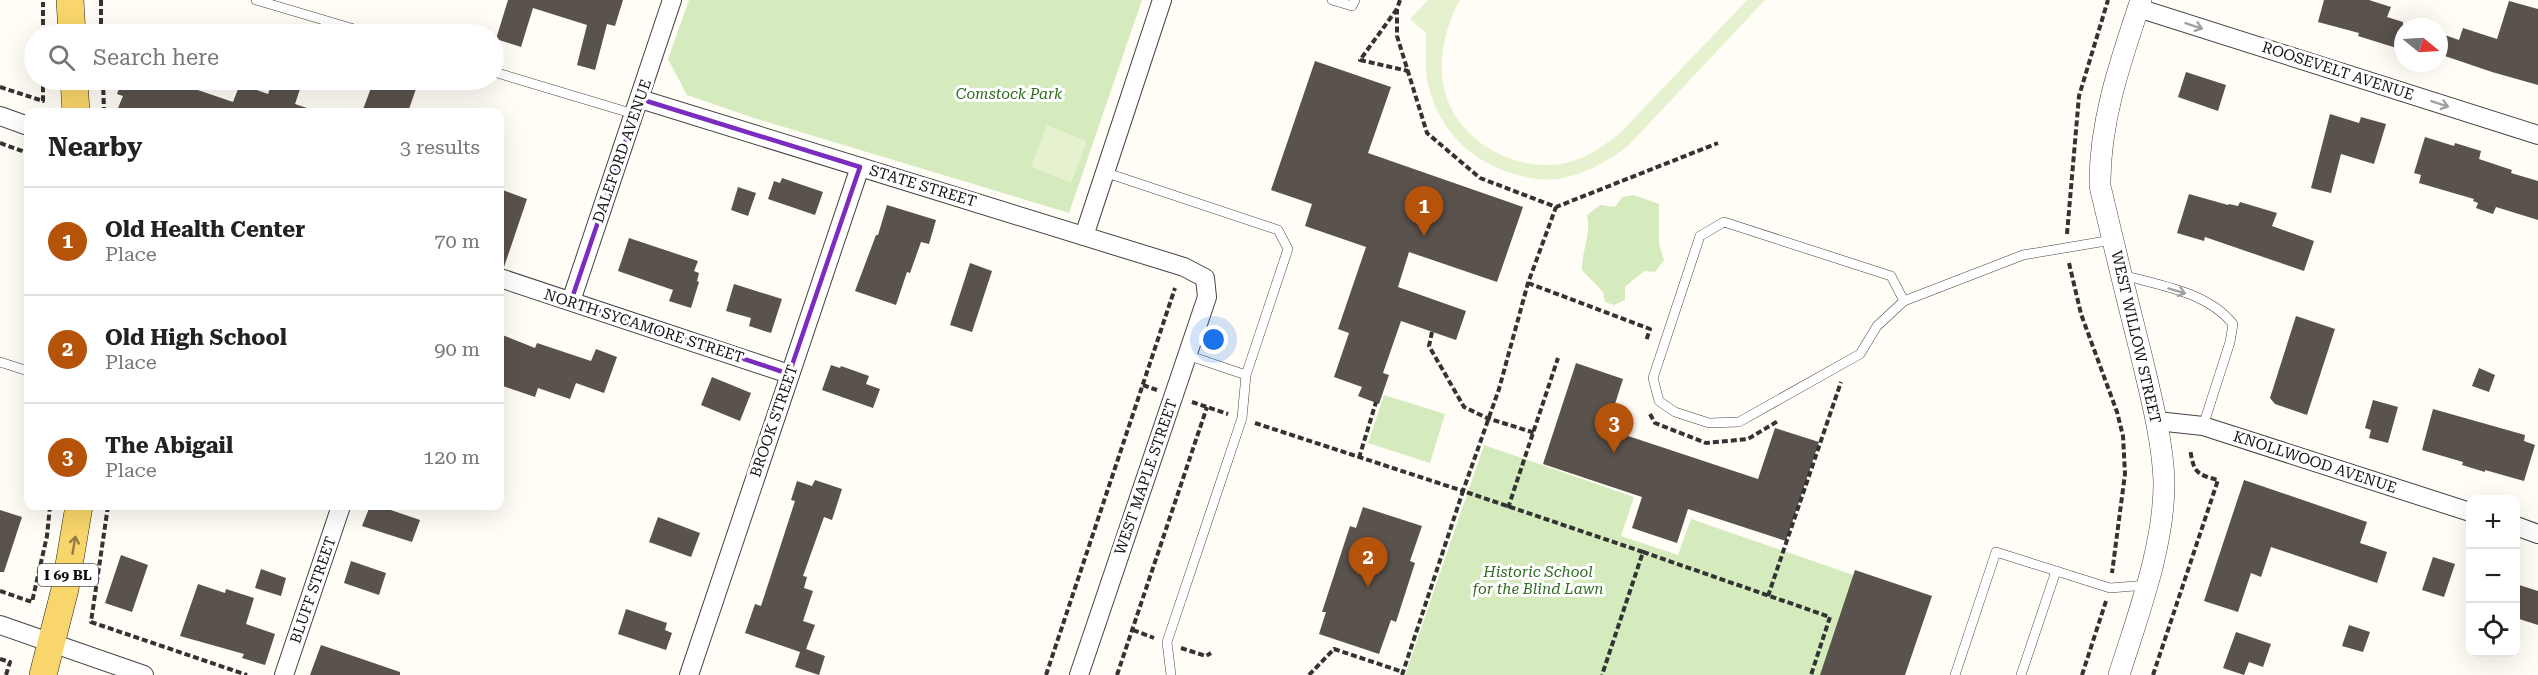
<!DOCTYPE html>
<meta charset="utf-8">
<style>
:root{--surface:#fff;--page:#f2f2f2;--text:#222;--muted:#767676;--line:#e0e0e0;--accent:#b45309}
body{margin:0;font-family:"Roboto Serif",serif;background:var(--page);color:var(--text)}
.controls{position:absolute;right:18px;bottom:18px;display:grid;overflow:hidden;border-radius:12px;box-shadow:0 6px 24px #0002}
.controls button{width:54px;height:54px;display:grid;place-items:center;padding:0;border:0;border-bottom:2px solid var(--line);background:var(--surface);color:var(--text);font:30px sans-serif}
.compass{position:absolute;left:2394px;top:18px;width:54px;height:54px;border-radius:50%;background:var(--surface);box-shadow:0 6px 24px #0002;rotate:108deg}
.you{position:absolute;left:1214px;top:340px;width:21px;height:21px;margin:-15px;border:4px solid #fff;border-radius:50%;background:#1a73e8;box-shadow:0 0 0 9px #1a73e833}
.badge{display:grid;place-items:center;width:39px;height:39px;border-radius:50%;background:var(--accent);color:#fff;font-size:20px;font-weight:700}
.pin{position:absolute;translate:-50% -50px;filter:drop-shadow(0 2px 3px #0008)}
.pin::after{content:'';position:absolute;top:32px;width:21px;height:18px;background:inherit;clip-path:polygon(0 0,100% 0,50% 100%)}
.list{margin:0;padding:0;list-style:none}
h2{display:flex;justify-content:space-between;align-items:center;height:78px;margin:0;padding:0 24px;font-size:26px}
h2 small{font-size:20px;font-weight:400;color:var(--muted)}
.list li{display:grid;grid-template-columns:39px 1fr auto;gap:18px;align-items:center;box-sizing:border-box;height:108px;padding:0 24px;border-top:2px solid var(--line)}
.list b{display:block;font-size:22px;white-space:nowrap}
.list p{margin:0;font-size:20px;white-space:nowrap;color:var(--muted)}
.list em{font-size:20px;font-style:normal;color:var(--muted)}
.icon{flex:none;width:33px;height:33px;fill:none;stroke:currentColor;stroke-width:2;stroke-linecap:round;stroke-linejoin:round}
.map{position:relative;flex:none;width:2538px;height:675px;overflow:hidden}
.search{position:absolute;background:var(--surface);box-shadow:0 6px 24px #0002;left:24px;top:24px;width:480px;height:66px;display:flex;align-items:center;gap:15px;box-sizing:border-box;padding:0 21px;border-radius:33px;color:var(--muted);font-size:22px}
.panel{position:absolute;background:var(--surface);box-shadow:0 6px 24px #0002;left:24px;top:108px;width:480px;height:402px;border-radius:12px}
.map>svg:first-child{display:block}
.green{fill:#d5ebbd}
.pitch{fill:#e6f2cf}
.building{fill:#5a524d}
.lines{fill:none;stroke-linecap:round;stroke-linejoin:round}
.service-casing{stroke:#444;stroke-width:10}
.minor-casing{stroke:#444;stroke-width:20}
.tertiary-casing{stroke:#444;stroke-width:22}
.primary-casing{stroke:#222;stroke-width:28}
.path{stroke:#333;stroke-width:4;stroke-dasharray:6 3;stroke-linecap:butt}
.service{stroke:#fff;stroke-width:9}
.minor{stroke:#fff;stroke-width:18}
.tertiary{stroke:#fff;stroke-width:21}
.primary{stroke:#f9d66b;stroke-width:27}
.oneway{stroke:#a0a0a0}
.oneway2{stroke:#917d42}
.marked{fill:none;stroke:#7b2cbf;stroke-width:4.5;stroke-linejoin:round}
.labels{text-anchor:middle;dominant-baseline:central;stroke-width:6;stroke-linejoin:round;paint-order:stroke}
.shield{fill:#fff;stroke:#585858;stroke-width:1.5}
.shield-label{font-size:14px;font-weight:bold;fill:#111}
.street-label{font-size:15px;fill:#111;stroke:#fff}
.park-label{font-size:15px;font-style:italic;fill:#2f6b1f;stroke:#fff}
</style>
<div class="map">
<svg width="2538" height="675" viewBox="0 0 2538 675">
<rect width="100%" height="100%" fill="#fffdf5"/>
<g class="green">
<polygon points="689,0 1142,0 1069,213 754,118 687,95 668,59"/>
<path d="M1634,195L1659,204V244L1664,260L1655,272L1644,271L1625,287V300L1614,305L1605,302L1603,292L1582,270C1582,248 1591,238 1587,215L1600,205L1615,207L1622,197Z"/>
<polygon points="1384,395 1445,414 1430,463 1368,443"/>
<polygon points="1484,445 1634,497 1621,536 1678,555 1691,519 1862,578 1829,675 1405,675"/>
</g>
<g class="pitch">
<path d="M1428,0H1460C1445,27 1438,58 1444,88C1456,143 1521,177 1573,161C1591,155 1605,145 1620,133L1747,0H1765L1628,146C1606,163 1585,174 1558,179C1545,181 1529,178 1517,175C1470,162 1436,128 1427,79C1425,65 1426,48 1426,33L1410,19Z"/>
<polygon points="1047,125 1087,141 1071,183 1031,167"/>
</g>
<g class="building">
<polygon points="508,0 623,0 615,26 607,24 595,70 577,65 587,25 533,8 521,47 496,39"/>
<polygon points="2324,0 2369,0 2391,7 2387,17 2403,22 2403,50 2358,36 2359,33 2318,22"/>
<polygon points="2509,1 2538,9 2538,85 2492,72 2439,54 2439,33 2459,40 2463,28 2497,39"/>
<polygon points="1315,61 1391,87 1368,153 1523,207 1497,282 1409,252 1398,287 1466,311 1456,340 1401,321 1383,373 1389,375 1379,404 1358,396 1362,387 1334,377 1349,333 1338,329 1366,247 1305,226 1312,204 1271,190"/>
<polygon points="2186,72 2226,85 2218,111 2178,97"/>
<polygon points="122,80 188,80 186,86 233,102 240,84 268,94 273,80 303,80 295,104 313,110 312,112 130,112 118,108 123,96 117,94"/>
<polygon points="374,80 419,80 408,112 362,112"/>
<polygon points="2330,114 2359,123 2361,117 2386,124 2374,164 2341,154 2331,193 2311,188"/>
<polygon points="2425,137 2454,146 2455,143 2481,151 2479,159 2512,170 2511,173 2538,181 2538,220 2496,207 2493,214 2476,208 2478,203 2473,201 2474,199 2419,183 2421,175 2414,173"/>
<polygon points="782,178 823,192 815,215 768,199 774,181 780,183"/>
<polygon points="738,187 756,193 748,216 731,210"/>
<polygon points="500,189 527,199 504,267 500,267"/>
<polygon points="2189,194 2228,205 2229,204 2238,206 2240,202 2277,213 2272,226 2314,241 2304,271 2205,237 2204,241 2177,233"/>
<polygon points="887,205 936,220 929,244 921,242 910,273 907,272 896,305 855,291 876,235 878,235"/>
<polygon points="629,238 698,261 694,271 699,273 697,281 699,282 691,308 669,301 673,290 618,271"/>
<polygon points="970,263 992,271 972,332 950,325"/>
<polygon points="734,284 782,299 771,333 749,326 751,318 726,311"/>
<polygon points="2296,316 2335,329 2307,415 2275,404 2270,398"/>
<polygon points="500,334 535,348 537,343 591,361 596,349 617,357 604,393 576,383 570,399 538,388 535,397 500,385"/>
<polygon points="1576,363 1623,379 1607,429 1758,479 1775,428 1819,442 1786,541 1688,509 1677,543 1632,528 1642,497 1543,464"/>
<polygon points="831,365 840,368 841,366 869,376 866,384 880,389 873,408 822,390"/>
<polygon points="2479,368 2495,375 2489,392 2472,386"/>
<polygon points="712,377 751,393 740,421 701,405"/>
<polygon points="2373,400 2398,407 2388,443 2369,438 2371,430 2365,428"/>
<polygon points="2433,409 2525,435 2524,441 2535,445 2524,481 2485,470 2485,472 2462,465 2463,462 2422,450"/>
<polygon points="815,480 842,489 832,520 824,517 803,576 807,577 804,588 813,591 803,621 815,625 806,649 825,656 819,675 795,667 800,652 745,633 755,604 761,606 795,501 791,500 797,481 812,486"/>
<polygon points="2244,480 2367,522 2360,543 2387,552 2377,583 2271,547 2261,577 2251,573 2238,612 2204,601"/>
<polygon points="370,506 379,506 420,520 412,542 362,526"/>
<polygon points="1363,507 1422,526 1410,561 1415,563 1396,622 1391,620 1379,654 1319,634 1326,612 1322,612 1350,526 1356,528"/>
<polygon points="0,510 22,517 4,572 0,572"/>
<polygon points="658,517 700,533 691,557 649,542"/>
<polygon points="121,555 148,565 132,612 105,603"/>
<polygon points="2433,557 2455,564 2444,597 2422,590"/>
<polygon points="351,561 386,573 379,595 344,583"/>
<polygon points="261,569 286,578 281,596 255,588"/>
<polygon points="1855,570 1932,596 1905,675 1820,675"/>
<polygon points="198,584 225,593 226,589 254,598 246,624 275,634 265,665 242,658 244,654 180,636"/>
<polygon points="2516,584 2538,591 2538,625 2516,618"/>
<polygon points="626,609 667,623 665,630 672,633 666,650 618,634"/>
<polygon points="2349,625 2370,632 2363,652 2342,646"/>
<polygon points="2236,632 2271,644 2263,667 2249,662 2244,675 2223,668"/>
<polygon points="321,645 400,672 400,675 310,675"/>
</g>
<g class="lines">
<defs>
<g id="service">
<polyline points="256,0 371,34"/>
<polyline points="1332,0 1352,6 1355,0"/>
<polyline points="494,72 634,114"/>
<polyline points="1104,172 1278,230 1288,249 1246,375 1242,418 1167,642 1171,675"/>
<path d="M2123,275C2161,286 2208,292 2233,324L2230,342L2203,426"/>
<polyline points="1904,301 1891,276 1724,222 1700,236 1653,378 1659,401 1675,412 1709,423 1739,422 1860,354 1877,326 1904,301 2023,255 2112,240"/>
<polyline points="1187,355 1246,375"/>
<polyline points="0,362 28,371"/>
<polyline points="1955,675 1996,552 2110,588 2147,585"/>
<polyline points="2021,675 2056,571"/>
</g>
<g id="minor">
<polyline points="2138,8 2538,135"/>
<polyline points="640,99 1184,267 1205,278 1207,297 1079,675"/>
<polyline points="0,116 28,126"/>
<polyline points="1084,236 1162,0"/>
<polyline points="500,278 789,374"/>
<polyline points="571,301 672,0"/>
<polyline points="2157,421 2203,426 2470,512"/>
<polyline points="2516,526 2538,534"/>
<polyline points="0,625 144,675"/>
<polyline points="284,675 341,506"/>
<polyline points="689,675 860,167"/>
</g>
<path id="tertiary" d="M2119,675C2138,615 2165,544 2164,480C2162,436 2150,393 2140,350C2126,295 2113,241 2100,186C2099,122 2121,60 2141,0"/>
<g id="primary">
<polyline points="70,0 72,34"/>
<polyline points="74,80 76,112"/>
<polyline points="43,675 65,589 79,506"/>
</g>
</defs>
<use href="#service" class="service-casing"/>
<use href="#minor" class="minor-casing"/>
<use href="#tertiary" class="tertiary-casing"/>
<use href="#primary" class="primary-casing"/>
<g class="path">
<polyline points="101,0 101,34"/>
<polyline points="1400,0 1397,9 1397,36 1427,133 1480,178 1556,207 1718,143"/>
<polyline points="1397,9 1360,60 1408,71"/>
<polyline points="43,34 43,2"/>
<polyline points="103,80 104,112"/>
<polyline points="0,87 43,101 43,80"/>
<polyline points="0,143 28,153"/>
<polyline points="2067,234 2079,96 2108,0"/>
<polyline points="2069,263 2081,314 2117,412 2123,436 2125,474 2112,573"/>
<polyline points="1528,283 1650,329 1646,341"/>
<polyline points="1432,332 1429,346 1464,407 1487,418 1535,433"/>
<polyline points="1143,385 1157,390"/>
<polyline points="1192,402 1228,414"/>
<polyline points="1650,414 1655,423 1706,443 1748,439 1778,421"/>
<polyline points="1255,423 1463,491 1499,389 1528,283 1556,207"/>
<polyline points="1359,458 1376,402"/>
<polyline points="2483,497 2492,500"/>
<polyline points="108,506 91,622 247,675"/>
<polyline points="1508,508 1558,358"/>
<polyline points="1643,552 1830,617 1811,675"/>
<polyline points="0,591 32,602 47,536 50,506"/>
<polyline points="1768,596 1841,382"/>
<polyline points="1133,630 1154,638"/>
<polyline points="1181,648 1206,656 1211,653"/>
<polyline points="0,659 10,662 6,675"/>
<polyline points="1046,675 1175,288"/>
<polyline points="1117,675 1207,407"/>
<polyline points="1309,675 1334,649 1403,672"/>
<polyline points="1402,675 1463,491 1643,552 1602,675"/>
<polyline points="2082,675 2106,601"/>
<path d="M2153,675L2218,480C2195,474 2194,472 2190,449"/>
</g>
<use href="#service" class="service"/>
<use href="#minor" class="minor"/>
<use href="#tertiary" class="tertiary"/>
<use href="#primary" class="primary"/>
</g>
<defs><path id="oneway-shaft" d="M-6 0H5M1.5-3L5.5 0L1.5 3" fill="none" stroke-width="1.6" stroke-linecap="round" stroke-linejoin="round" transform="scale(1.5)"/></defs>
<g class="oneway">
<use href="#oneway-shaft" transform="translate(2194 26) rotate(18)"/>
<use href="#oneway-shaft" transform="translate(2440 104) rotate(18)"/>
<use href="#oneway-shaft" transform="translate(2177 291) rotate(17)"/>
</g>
<use class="oneway2" href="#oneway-shaft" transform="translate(74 545) rotate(-80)"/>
<path class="marked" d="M640,99L860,167L789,374L571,301Z"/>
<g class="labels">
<rect class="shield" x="38" y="564" width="60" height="22" rx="4.5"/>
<g class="shield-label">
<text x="68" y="575">I 69 BL</text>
</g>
<g class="street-label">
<text transform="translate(2338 71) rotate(18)">ROOSEVELT AVENUE</text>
<text transform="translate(622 151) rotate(-71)">DALEFORD AVENUE</text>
<text transform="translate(923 186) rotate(17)">STATE STREET</text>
<text transform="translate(644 326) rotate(18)">NORTH SYCAMORE STREET</text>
<text transform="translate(2136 337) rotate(77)">WEST WILLOW STREET</text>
<text transform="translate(774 421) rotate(-71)">BROOK STREET</text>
<text transform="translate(2315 462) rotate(18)">KNOLLWOOD AVENUE</text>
<text transform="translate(1146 477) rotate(-71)">WEST MAPLE STREET</text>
<text transform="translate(313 590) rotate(-71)">BLUFF STREET</text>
</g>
<g class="park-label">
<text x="1009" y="94">Comstock Park</text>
<text x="1538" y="572">Historic School<tspan x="1538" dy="17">for the Blind Lawn</tspan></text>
</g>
</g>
</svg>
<div class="controls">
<button>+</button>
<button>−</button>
<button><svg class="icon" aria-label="locate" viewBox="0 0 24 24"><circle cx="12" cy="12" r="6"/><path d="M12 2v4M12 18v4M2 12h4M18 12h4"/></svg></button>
</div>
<svg class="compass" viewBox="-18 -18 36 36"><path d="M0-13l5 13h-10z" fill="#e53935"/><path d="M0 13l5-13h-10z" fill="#767676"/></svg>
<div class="you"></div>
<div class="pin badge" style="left:1424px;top:236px">1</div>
<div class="pin badge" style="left:1368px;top:587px">2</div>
<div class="pin badge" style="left:1614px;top:453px">3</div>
<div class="search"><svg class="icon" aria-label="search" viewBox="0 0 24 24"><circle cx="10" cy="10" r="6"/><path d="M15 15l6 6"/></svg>Search here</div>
<section class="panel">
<h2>Nearby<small>3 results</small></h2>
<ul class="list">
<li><span class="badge">1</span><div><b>Old Health Center</b><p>Place</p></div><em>70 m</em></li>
<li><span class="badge">2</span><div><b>Old High School</b><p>Place</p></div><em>90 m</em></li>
<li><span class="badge">3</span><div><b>The Abigail</b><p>Place</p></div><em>120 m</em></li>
</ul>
</section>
</div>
